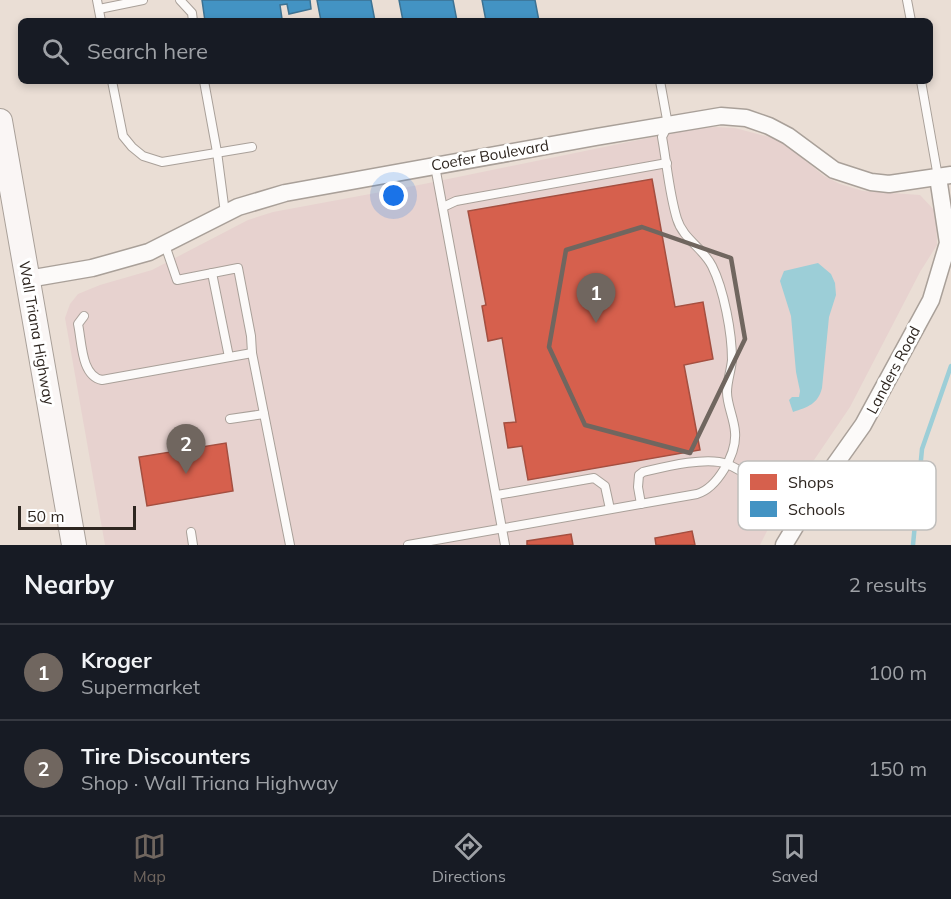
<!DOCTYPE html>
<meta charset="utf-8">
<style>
:root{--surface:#171b24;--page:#20242c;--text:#f1f3f6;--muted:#9ea1a6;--line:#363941;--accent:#70665f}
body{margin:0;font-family:Mulish,sans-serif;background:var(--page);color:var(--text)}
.scale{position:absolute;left:18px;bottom:15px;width:118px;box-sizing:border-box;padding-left:6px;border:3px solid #2e2620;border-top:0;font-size:16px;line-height:21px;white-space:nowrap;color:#2e2620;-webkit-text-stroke:4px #fff;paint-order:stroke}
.you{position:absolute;left:394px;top:196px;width:21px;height:21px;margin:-15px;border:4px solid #fff;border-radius:50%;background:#1a73e8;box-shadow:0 0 0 9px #1a73e833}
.badge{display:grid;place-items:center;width:39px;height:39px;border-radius:50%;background:var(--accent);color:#fff;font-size:20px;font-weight:700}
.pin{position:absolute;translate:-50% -50px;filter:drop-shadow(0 2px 3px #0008)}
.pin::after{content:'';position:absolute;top:32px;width:21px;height:18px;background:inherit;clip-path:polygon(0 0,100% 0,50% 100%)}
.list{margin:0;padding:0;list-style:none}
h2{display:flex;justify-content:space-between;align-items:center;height:78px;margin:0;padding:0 24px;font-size:26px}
h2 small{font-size:20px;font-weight:400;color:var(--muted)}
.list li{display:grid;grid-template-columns:39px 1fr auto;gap:18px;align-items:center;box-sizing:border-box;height:96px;padding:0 24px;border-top:2px solid var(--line)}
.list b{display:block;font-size:22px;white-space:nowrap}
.list p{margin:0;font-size:20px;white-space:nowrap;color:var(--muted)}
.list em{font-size:20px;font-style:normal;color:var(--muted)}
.icon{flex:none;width:33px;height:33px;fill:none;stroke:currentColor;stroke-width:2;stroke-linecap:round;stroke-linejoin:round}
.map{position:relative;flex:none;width:951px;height:545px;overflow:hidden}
.search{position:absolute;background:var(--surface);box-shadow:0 3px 9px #0003;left:18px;right:18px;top:18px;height:66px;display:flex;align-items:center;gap:15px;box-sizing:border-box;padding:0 21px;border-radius:9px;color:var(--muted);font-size:22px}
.sheet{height:270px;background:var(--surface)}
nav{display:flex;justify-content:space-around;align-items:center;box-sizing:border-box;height:84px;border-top:2px solid var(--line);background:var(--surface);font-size:16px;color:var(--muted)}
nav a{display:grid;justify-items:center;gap:3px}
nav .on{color:var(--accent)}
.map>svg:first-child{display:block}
.commercial{fill:#e7d2cf}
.water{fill:#9cced7}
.shops{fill:#d6604d;stroke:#a44f40;stroke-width:1.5}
.schools{fill:#4393c3;stroke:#3d7292;stroke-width:1.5}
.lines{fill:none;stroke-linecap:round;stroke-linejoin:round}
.stream{stroke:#9cced7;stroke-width:4.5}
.lane-casing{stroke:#a9a099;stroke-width:10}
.street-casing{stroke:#a9a099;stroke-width:19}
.secondary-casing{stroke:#a9a099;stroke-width:26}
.lane{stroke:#fcfaf9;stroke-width:8}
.street{stroke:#fcfaf9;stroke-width:16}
.secondary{stroke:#faf6f5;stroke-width:24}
.marked{fill:none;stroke:#70665f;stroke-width:4.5;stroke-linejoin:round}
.labels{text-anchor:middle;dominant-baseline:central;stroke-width:6;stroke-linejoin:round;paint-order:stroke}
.street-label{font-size:15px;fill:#2e2620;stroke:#fff}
.key{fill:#fff;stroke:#c0bebc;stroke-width:1.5}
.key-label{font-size:16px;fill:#2e2620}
</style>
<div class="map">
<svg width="951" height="545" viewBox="0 0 951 545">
<rect width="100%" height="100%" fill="#eaded5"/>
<polygon class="commercial" points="715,127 735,128 773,138 789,147 824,176 840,184 863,191 920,195 936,212 937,245 920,272 850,407 770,525 760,545 105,545 65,318 70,304 78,294 100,285 152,270 248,220 273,212 424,184 692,129"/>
<path class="water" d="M818,263L831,274L835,283L836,295L829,317L822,388C818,404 808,407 793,412L789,400L792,397H799L800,391L796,372L791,316L780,281L784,271Z"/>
<g class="shops">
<polygon points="652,179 675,307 703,302 713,359 684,365 700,450 528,480 522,446 508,448 504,423 516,422 502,338 488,341 482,306 486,305 468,211"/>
<polygon points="226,443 233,491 147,506 139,457"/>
<polygon points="692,531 695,545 656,545 655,538"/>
<polygon points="571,534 573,545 527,545 527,541"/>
</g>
<g class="schools">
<polygon points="202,0 310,0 311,9 289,14 287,4 280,5 282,19 273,21 205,21"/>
<polygon points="317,0 371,0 375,21 321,21"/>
<polygon points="399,0 453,0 457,21 403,21"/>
<polygon points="482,0 535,0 539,21 486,21"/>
</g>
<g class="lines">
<polyline class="stream" points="913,545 922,449 951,366"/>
<defs>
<g id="lane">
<polyline points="97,0 101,21"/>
<polyline points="180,0 192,13 193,21"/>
<polyline points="907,0 911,21"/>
<polyline points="99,9 143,0"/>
<polyline points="112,81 123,136 132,147 143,156 162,162 252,147"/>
<polyline points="204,81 217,152 225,213"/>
<polyline points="921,81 938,177"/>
<polyline points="435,166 505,545"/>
<polyline points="443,207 456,201 667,163"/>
<polyline points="165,245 177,280 238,268 251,336 252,353 290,545"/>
<polyline points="212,273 229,357"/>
<path d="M84,316L78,324C82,342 81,376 102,380L252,353"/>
<polyline points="230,419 264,414"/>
<polyline points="497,495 594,478 605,486 610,509"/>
<path d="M641,504L638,487L639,475L643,472C664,467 707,456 727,464C754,476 777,498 802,515"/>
<polyline points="191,532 193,545"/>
<path d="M408,545L697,494C717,488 737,454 735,432C734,418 727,405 727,392C727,381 731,371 732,360C732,333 724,290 712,266C703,248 683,239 677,219C669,193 667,164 662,137L668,125L660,81"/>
</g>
<g id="street">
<polyline points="28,279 92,268 149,252 238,207 285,193 596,137 721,116 746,118 769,126 788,136 834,170 871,182 889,184 951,175"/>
<polyline points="784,545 819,487 863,425 931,300 948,243 938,177"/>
</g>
<polyline id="secondary" points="0,121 74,545"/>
</defs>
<use href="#lane" class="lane-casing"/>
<use href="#street" class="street-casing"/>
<use href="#secondary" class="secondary-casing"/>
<use href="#lane" class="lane"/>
<use href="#street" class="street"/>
<use href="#secondary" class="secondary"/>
</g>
<path class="marked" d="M642,227L731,258L745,339L690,453L585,425L549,347L566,250Z"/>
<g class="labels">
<g class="street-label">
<text transform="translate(490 155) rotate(-10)">Coefer Boulevard</text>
<text transform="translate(37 333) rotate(80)">Wall Triana Highway</text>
<text transform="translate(893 370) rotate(-62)">Landers Road</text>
</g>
</g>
<rect x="738" y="461" width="198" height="69" rx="9" class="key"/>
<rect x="750" y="474" width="27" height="16" fill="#d6604d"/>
<rect x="750" y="501" width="27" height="16" fill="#4393c3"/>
<g class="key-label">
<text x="788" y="488">Shops</text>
<text x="788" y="515">Schools</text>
</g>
</svg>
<div class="scale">50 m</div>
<div class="you"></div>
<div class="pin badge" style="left:596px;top:323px">1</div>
<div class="pin badge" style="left:186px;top:474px">2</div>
<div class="search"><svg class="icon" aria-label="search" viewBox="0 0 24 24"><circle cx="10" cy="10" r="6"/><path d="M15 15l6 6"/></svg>Search here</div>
</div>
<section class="sheet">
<h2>Nearby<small>2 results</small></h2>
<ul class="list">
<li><span class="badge">1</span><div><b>Kroger</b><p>Supermarket</p></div><em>100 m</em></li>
<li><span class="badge">2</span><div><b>Tire Discounters</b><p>Shop · Wall Triana Highway</p></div><em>150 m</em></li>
</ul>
</section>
<nav>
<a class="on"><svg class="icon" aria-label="map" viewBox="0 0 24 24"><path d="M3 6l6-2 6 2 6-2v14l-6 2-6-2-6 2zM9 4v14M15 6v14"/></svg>Map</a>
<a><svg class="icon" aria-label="directions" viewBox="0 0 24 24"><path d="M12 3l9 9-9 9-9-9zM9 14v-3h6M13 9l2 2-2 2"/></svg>Directions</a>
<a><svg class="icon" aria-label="saved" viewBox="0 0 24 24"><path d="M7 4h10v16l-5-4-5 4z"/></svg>Saved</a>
</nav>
